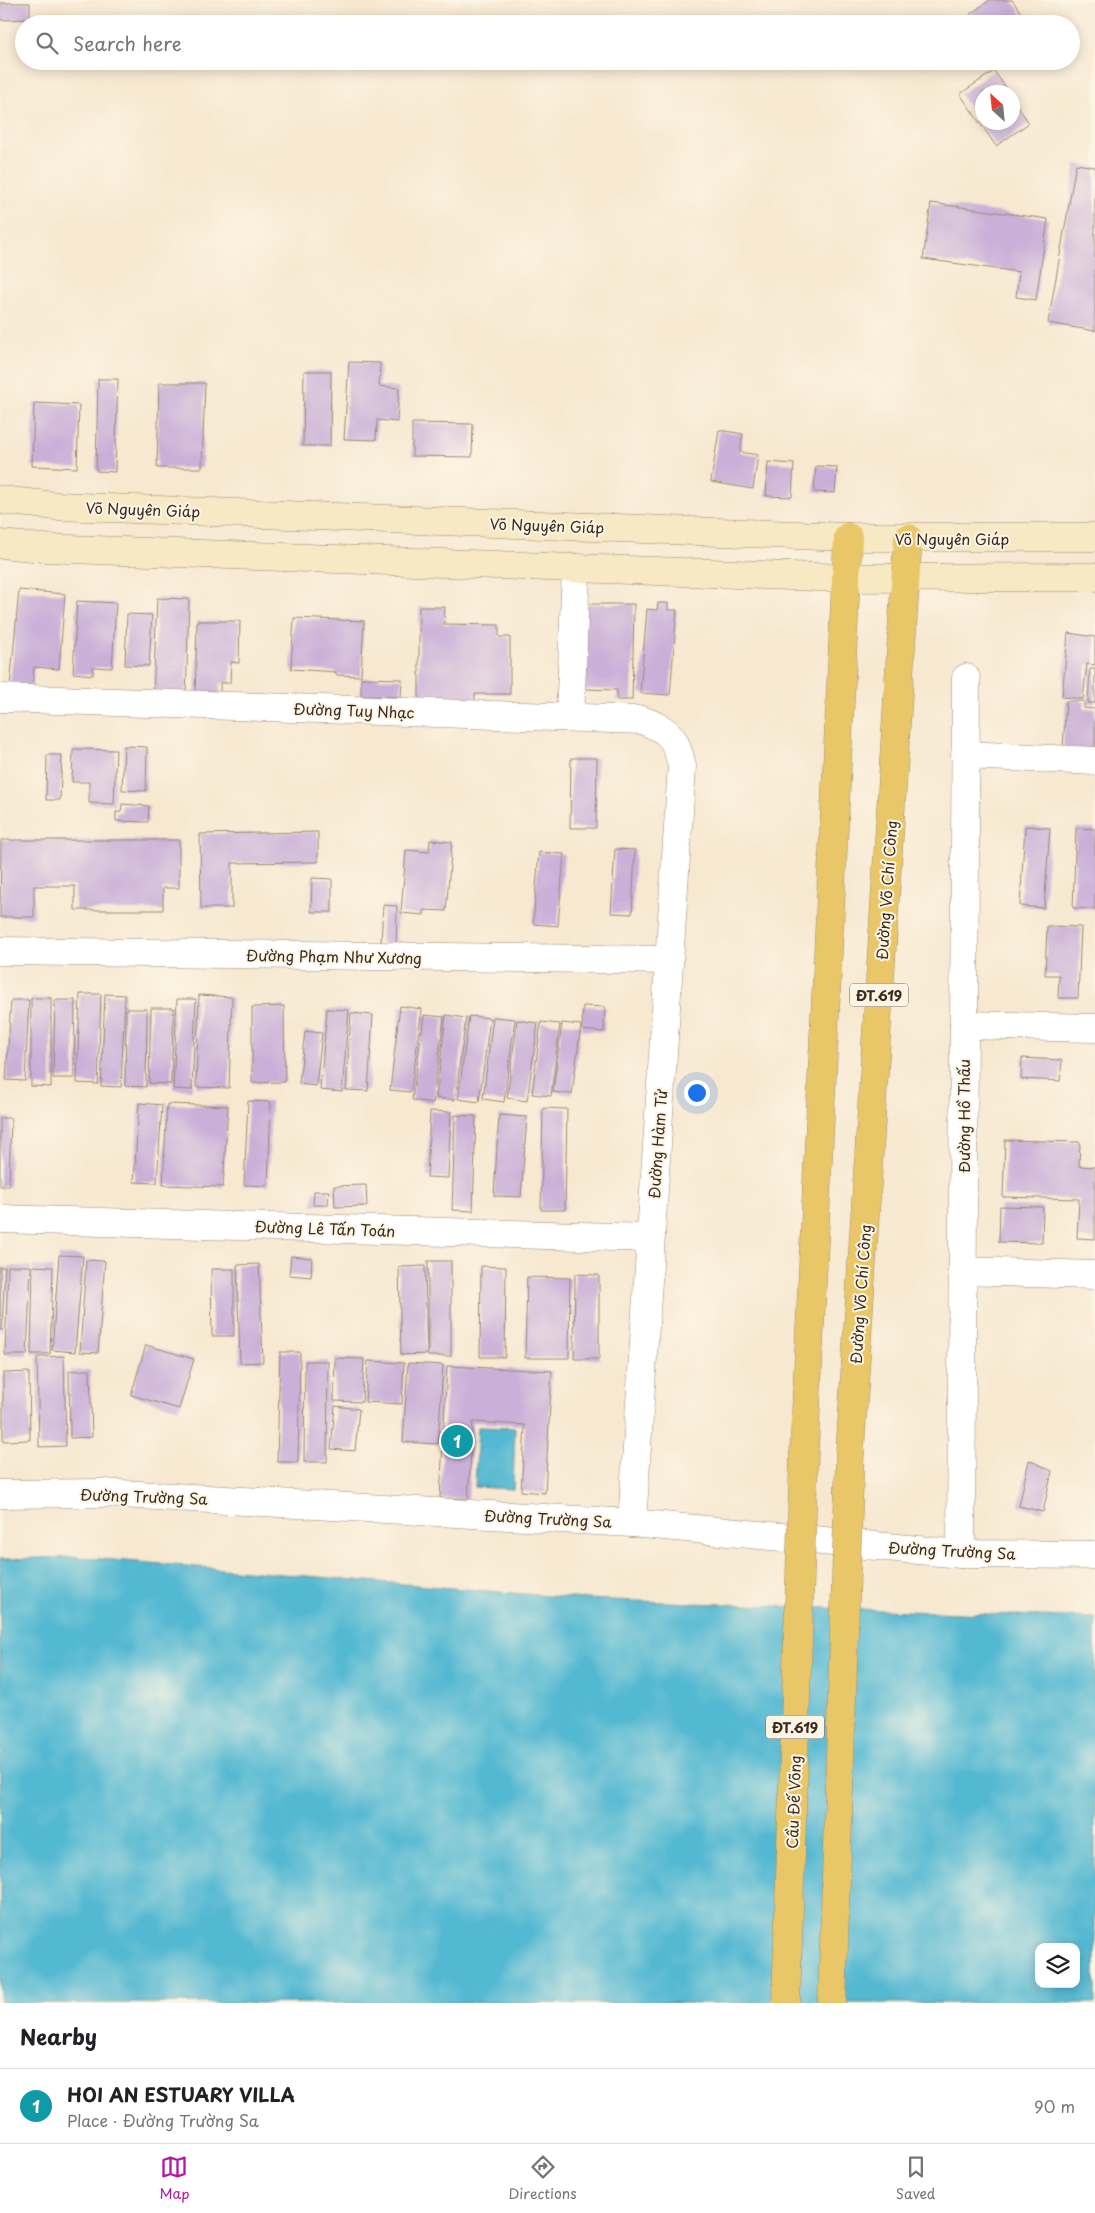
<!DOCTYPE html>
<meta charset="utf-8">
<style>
:root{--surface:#fff;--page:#f6f6f6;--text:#202124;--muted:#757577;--line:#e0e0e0;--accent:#b5179e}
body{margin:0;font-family:"Playpen Sans",sans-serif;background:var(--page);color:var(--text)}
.controls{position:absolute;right:15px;bottom:15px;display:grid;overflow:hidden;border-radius:10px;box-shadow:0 2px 12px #0003}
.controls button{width:45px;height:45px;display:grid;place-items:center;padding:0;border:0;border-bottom:1px solid var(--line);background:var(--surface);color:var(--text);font:25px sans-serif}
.compass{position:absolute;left:975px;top:85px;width:45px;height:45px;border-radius:50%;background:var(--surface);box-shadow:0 2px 12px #0003;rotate:333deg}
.you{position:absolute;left:696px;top:1092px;width:18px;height:18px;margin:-12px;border:4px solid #fff;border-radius:50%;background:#1a73e8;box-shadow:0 0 0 8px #1a73e833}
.badge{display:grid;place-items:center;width:32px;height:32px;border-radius:50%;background:var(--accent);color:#fff;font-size:16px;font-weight:700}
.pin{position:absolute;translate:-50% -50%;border:2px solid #fff;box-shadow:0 1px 5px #0006}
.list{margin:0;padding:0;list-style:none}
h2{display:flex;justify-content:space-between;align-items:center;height:65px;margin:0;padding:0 20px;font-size:21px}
h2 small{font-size:16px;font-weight:400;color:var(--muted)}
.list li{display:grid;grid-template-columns:32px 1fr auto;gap:15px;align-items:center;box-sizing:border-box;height:75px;padding:0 20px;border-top:1px solid var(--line)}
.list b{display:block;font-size:19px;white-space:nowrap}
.list p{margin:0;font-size:16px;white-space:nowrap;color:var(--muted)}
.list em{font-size:16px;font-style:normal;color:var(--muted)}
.icon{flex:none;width:28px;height:28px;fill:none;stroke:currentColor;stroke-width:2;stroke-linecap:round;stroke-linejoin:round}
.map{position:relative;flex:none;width:1095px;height:2003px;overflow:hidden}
.search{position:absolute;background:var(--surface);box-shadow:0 2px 12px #0003;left:15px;right:15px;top:15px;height:55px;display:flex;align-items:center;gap:12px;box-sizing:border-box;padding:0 18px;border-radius:28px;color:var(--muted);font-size:19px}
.sheet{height:140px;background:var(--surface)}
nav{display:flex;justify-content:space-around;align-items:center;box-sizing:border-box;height:70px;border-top:1px solid var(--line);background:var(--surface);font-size:14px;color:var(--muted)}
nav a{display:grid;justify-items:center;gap:2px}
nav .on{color:var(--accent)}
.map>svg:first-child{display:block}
.water{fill:#52b8d1;stroke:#467178;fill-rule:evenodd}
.building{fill:#cab0d8}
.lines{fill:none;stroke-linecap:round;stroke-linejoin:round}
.street-casing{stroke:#998977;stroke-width:29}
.secondary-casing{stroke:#998977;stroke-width:29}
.primary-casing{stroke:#998977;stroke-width:29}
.street{stroke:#fff;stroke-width:28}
.secondary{stroke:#f6e9c3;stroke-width:28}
.primary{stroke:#e9c769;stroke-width:28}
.primary-bridge-casing{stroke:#998977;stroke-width:29;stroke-linecap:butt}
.primary-bridge{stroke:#e9c769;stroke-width:28}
.labels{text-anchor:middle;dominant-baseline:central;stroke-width:4;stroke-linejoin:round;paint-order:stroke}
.shield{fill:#fcf5e5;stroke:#75675a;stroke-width:1}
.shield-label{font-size:14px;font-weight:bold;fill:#3b2a1e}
.street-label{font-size:15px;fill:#3b2a1e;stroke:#fcf5e5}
</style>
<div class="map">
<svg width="1095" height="2003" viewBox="0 0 1095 2003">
<rect width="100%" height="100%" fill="#fcf5e5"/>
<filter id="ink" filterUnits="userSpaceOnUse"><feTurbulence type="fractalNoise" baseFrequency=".02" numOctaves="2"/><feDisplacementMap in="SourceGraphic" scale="10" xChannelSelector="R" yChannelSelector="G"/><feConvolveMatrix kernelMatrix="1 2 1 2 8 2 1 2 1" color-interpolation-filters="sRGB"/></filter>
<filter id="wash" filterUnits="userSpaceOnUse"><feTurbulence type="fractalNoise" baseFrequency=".0096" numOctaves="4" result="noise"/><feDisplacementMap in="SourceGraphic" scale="20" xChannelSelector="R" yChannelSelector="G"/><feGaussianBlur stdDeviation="1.12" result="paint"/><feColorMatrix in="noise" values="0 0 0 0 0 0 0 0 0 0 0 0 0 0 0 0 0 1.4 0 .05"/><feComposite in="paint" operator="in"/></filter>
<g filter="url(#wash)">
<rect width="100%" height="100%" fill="#f7e8d0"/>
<g class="water">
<polygon points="478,1427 515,1428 513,1489 475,1487"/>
<path d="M77,1557L585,1599L1095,1618V2003H0V1559ZM1039,1947H1076V1984H1039Z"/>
</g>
<g id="blocks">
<g class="building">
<polygon points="990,0 1012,0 1029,24 977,24 970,14"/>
<polygon points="0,3 30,3 30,19 0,20"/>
<polygon points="1003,61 1014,61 1007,67"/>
<polygon points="994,71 1009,92 982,92 982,122 1012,122 1012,98 1029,123 996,146 960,94"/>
<polygon points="1076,164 1095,167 1095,331 1048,323"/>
<polygon points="931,203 1048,219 1036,300 1016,297 1019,272 923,259"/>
<polygon points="349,362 380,363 379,386 399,388 397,422 377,420 376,440 344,439"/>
<polygon points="304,371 331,371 330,446 303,446"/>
<polygon points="98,379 118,379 115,472 96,471"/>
<polygon points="159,383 205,383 202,468 157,468"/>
<polygon points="34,403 79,405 77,468 32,466"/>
<polygon points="412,423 473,424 472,457 412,456"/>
<polygon points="719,430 743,434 740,452 758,455 753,489 711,482"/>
<polygon points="768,462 794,464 792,497 766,496"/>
<polygon points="816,466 837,467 835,493 814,492"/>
<polygon points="19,590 65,594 59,669 34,667 32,689 10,687"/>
<polygon points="157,598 189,599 186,701 153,700"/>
<polygon points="77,601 116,603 112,668 93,667 93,675 73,673"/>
<polygon points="658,603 668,603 668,610 677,610 670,695 640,693 647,609 657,610"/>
<polygon points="583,604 634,604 632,700 617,700 617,690 583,689"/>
<polygon points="419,607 445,607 444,624 499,625 499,637 510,637 510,694 475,694 475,702 419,702"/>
<polygon points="127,614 152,615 149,666 125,665"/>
<polygon points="294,618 364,621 361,676 336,675 336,672 291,669"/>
<polygon points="197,621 240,621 239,663 231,662 230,683 220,683 220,699 195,698"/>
<polygon points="1068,633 1095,637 1095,665 1087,664 1083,699 1062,697"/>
<polygon points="1090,669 1095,669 1095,703 1088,703"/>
<polygon points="361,678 402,679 401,697 361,696"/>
<polygon points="1066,701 1084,701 1084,708 1095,709 1095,750 1063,748"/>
<polygon points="124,746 147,747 146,791 122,790"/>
<polygon points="73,749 116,750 114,804 89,803 89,782 72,782"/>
<polygon points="47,755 62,755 60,800 46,800"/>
<polygon points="571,758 597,758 596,828 570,828"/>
<polygon points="122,804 149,806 148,822 116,821 116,812 121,812"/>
<polygon points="1025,826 1050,828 1044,908 1020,906"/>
<polygon points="1076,828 1095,829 1095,909 1073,908"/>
<polygon points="318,832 318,862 232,863 232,908 201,908 200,834"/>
<polygon points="1,840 179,840 179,888 163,888 163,910 75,910 75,886 34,886 34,917 0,917"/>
<polygon points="430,840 452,842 446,911 424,910 424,915 401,913 406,850 429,852"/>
<polygon points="615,849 635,850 632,914 611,913"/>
<polygon points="539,852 564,854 558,926 533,924"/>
<polygon points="312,878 332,879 332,912 311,912"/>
<polygon points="383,905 397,906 396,944 381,944"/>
<polygon points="1047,926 1081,927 1078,998 1058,998 1059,975 1045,975"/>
<polygon points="80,994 101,994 98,1084 77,1083"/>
<polygon points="105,994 125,995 121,1087 101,1086"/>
<polygon points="199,995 232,997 229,1088 196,1087"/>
<polygon points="31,998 51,998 51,1087 31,1086"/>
<polygon points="177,999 196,999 192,1090 173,1089"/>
<polygon points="11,1000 29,1000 25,1081 6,1080"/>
<polygon points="55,1000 75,1000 74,1078 53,1078"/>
<polygon points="284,1006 285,1082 252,1083 252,1007"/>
<polygon points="400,1006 422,1009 411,1092 390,1090"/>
<polygon points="583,1006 605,1007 604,1032 582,1030"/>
<polygon points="151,1008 174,1008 171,1084 149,1083"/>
<polygon points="126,1009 147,1009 146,1087 125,1086"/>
<polygon points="327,1009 349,1010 342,1092 320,1090"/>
<polygon points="351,1013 373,1015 368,1091 346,1090"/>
<polygon points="424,1015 444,1017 433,1103 412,1100"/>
<polygon points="446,1015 466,1018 455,1100 436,1098"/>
<polygon points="469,1016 490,1018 479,1102 458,1099"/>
<polygon points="493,1017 515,1019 504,1102 483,1099"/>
<polygon points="517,1020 538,1023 527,1101 507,1098"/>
<polygon points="541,1022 560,1024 551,1096 532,1094"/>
<polygon points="562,1023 581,1025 572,1094 553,1092"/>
<polygon points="305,1031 322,1033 316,1086 299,1084"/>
<polygon points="1022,1058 1062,1060 1060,1081 1021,1079"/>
<polygon points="248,1101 271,1102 268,1186 244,1185"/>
<polygon points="139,1103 162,1105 157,1183 134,1182"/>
<polygon points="167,1104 228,1106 223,1187 163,1185"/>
<polygon points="543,1108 567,1109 565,1210 541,1210"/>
<polygon points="430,1111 451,1112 448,1178 427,1177"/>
<polygon points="455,1115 476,1116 473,1211 452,1210"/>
<polygon points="499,1115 527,1117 521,1197 494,1196"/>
<polygon points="0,1118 11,1118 9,1186 0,1186"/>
<polygon points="1005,1140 1080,1142 1079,1166 1095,1167 1095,1239 1077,1238 1079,1199 1003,1197"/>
<polygon points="366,1185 367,1206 335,1207 334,1186"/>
<polygon points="314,1191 329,1191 328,1205 313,1205"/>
<polygon points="1000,1206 1043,1207 1042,1243 999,1242"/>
<polygon points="59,1255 83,1256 75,1352 52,1350"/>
<polygon points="291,1256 312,1258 311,1277 289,1275"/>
<polygon points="86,1260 105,1261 98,1353 80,1352"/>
<rect x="428" y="1261" width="23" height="95"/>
<polygon points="259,1264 263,1362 240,1363 237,1265"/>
<polygon points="8,1266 31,1266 27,1355 5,1355"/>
<polygon points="33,1266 53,1267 50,1354 31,1354"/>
<polygon points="425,1266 427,1354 401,1355 399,1267"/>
<polygon points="481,1266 506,1267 505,1357 480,1357"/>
<polygon points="0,1267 5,1267 2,1330 0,1330"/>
<polygon points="211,1269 234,1269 234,1336 212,1336"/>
<polygon points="575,1274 599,1275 599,1359 574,1359"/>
<polygon points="527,1277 570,1278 569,1358 525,1358"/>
<polygon points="146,1345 194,1359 179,1409 131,1395"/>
<polygon points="280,1352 300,1352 298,1462 277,1462"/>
<polygon points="64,1356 66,1446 39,1447 37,1357"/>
<polygon points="335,1358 364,1359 362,1402 334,1401"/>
<polygon points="305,1361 328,1361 327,1462 304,1462"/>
<polygon points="368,1361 404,1363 402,1404 365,1402"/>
<polygon points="408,1363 443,1365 438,1444 403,1442"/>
<polygon points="447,1366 552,1371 545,1493 521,1491 525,1425 473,1422 468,1499 440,1498"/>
<polygon points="90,1370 92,1437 70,1438 69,1371"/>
<polygon points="29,1372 30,1440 3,1441 3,1373"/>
<polygon points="335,1406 359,1409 355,1451 331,1449"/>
<polygon points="1029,1460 1052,1471 1043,1512 1019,1506"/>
</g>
</g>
</g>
<g filter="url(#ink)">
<use href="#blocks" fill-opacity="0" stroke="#998977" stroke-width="1"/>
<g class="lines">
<defs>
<g id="street">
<path d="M0,698L642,720C670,731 675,736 682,766L632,1523"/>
<polyline points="570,718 576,568"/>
<polyline points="965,755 1095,761"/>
<polyline points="0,951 669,960"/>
<polyline points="964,1025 1095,1028"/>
<polyline points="0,1219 650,1238"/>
<polyline points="962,1271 1095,1275"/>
<polyline points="0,1494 103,1493 632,1523 961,1554 1095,1555"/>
<polyline points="961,1554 966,678"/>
</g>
<g id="secondary">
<polyline points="0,500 57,506 848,537 1095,537"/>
<polyline points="0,544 43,548 846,578 1095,577"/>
</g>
<g id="primary">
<polyline points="804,1452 848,537"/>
<polyline points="850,1452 908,538"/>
</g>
</defs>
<use href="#street" class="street-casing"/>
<use href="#secondary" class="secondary-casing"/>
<use href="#primary" class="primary-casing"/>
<use href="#street" class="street"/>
<use href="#secondary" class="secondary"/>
<use href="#primary" class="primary"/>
<defs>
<g id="primary-bridge">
<polyline points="786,2003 804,1452"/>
<polyline points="832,2003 850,1452"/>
</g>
</defs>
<use href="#primary-bridge" class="primary-bridge-casing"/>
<use href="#primary-bridge" class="primary-bridge"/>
</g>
</g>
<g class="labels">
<g class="shield">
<rect x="850" y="983.5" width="58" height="23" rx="4"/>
<rect x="766" y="1715.5" width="58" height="23" rx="4"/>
</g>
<g class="shield-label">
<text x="879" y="995">ĐT.619</text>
<text x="795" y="1727">ĐT.619</text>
</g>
<g class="street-label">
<text transform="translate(143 509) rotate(2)">Võ Nguyên Giáp</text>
<text transform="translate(547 525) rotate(2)">Võ Nguyên Giáp</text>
<text x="952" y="538">Võ Nguyên Giáp</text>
<text transform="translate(354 710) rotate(2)">Đường Tuy Nhạc</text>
<text transform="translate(886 890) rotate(-86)">Đường Võ Chí Công</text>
<text transform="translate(334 956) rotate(1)">Đường Phạm Như Xương</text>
<text transform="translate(963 1116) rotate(-90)">Đường Hồ Thấu</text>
<text transform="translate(657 1144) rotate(-86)">Đường Hàm Tử</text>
<text transform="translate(325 1228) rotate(2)">Đường Lê Tấn Toán</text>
<text transform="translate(860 1294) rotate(-86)">Đường Võ Chí Công</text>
<text transform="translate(144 1496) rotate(2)">Đường Trường Sa</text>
<text transform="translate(548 1518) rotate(3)">Đường Trường Sa</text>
<text transform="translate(952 1550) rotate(3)">Đường Trường Sa</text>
<text transform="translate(793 1802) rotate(-88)">Cầu Đế Võng</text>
</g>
</g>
</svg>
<div class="controls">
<button><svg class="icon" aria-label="layers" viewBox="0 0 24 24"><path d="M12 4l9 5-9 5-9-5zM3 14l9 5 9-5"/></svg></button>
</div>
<svg class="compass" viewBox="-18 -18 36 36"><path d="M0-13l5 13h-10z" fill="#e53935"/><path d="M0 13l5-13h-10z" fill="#757577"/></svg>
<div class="you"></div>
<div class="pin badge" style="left:457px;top:1441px;background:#0f9aa8">1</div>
<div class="search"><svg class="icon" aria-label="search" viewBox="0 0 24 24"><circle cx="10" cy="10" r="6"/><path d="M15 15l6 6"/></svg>Search here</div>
</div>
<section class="sheet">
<h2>Nearby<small></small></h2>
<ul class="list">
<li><span class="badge" style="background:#0f9aa8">1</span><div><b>HOI AN ESTUARY VILLA</b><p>Place · Đường Trường Sa</p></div><em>90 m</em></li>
</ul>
</section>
<nav>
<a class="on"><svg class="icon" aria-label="map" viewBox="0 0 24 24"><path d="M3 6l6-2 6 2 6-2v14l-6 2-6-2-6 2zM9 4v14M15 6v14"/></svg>Map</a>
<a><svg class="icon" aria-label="directions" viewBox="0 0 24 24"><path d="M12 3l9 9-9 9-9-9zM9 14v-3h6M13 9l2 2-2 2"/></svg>Directions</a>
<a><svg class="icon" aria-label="saved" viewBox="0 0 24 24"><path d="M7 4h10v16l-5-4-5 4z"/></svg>Saved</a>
</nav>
